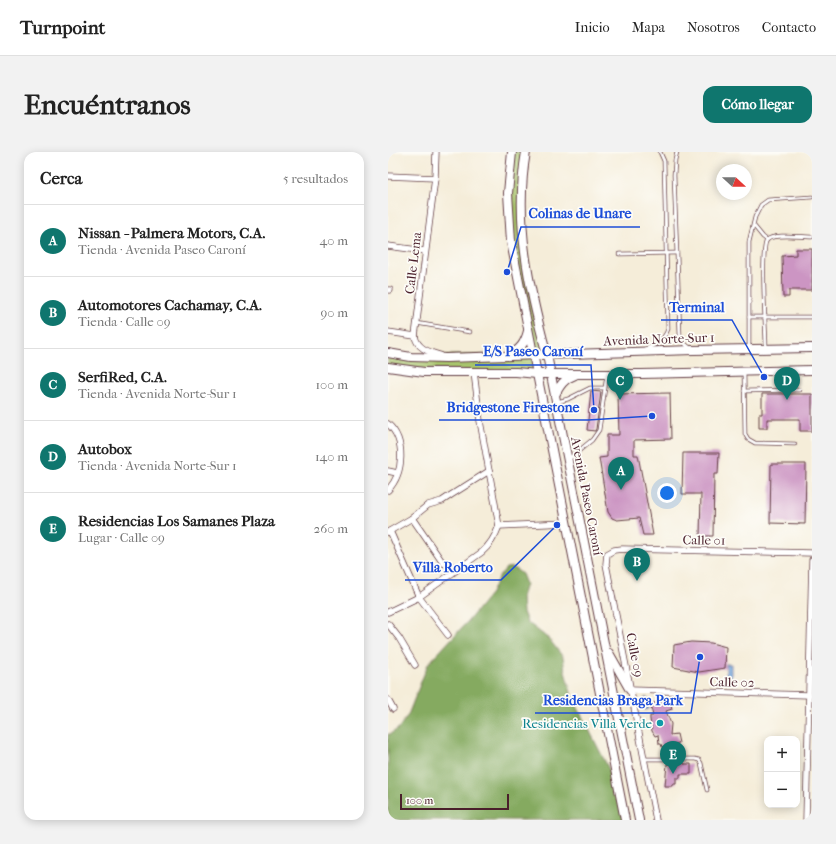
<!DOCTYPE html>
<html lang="es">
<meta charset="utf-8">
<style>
:root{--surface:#fff;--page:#f2f2f2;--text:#222;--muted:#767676;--line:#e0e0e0;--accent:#0f766e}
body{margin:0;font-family:"IM FELL French Canon",serif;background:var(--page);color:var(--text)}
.controls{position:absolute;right:12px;bottom:12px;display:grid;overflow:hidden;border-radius:8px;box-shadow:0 2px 10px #0003}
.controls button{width:36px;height:36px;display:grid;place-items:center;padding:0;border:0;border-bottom:1px solid var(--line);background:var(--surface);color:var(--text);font:20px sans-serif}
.compass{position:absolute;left:328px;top:12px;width:36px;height:36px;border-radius:50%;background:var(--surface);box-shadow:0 2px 10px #0003;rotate:111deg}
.scale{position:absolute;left:12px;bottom:10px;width:109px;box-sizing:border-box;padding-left:4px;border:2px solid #4a1f2b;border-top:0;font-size:11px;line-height:14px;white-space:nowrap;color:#4a1f2b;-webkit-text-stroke:3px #fdfcf7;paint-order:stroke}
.you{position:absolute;left:279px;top:341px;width:14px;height:14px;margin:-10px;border:3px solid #fff;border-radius:50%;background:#1a73e8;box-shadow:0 0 0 6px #1a73e833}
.badge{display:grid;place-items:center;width:26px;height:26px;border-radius:50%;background:var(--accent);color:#fff;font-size:13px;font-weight:700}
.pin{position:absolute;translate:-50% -33px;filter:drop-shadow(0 1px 2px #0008)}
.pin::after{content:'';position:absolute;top:21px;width:14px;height:12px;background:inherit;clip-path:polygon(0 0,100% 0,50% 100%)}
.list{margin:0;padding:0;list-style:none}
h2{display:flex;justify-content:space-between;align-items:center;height:52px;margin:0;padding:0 16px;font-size:17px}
h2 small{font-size:13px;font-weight:400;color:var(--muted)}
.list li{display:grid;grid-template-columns:26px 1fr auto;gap:12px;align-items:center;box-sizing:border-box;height:72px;padding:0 16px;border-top:1px solid var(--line)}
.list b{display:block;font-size:15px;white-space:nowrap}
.list p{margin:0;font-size:13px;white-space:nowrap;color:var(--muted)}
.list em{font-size:13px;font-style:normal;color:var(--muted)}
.map{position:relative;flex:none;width:424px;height:668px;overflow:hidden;border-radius:12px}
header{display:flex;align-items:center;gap:24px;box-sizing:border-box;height:56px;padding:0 20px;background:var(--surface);border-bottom:1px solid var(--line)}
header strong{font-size:19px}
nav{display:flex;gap:22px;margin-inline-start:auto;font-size:14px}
.intro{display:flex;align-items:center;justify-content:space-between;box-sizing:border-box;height:96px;padding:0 24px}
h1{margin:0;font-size:28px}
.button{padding:10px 18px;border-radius:12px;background:var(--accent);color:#fff;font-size:14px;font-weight:700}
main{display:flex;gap:24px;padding:0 24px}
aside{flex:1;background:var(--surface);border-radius:12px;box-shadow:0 2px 10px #0003}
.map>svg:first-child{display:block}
.green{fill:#a7c46c;stroke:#78724c}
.forest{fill:#85aa60;stroke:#686446}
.water{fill:#73a9e1;stroke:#5e6486}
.building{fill:#cc95c3}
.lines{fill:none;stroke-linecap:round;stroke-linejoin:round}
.lane-casing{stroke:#643e45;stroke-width:4.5}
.street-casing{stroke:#643e45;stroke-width:7}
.secondary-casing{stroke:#643e45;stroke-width:10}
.lane{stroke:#fff;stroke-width:3}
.street{stroke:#fff;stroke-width:5.5}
.secondary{stroke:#fff;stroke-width:8}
.culture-dot{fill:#0f9aa8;stroke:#fdfcf7;stroke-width:1.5}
.labels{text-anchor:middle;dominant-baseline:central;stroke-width:3.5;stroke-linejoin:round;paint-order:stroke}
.street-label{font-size:13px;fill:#4a1f2b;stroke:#fdfcf7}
.culture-label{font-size:13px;fill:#0d838f;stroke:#fdfcf7;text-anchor:end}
.leader{fill:none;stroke:#1d4ed8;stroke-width:1.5}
.callout-dot{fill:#1d4ed8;stroke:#fdfcf7;stroke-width:1.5}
.callout-label{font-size:14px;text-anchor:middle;font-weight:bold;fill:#1d4ed8;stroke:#fdfcf7;stroke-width:3.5;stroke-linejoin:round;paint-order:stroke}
</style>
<header>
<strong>Turnpoint</strong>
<nav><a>Inicio</a><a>Mapa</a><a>Nosotros</a><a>Contacto</a></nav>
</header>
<div class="intro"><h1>Encuéntranos</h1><a class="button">Cómo llegar</a></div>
<main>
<aside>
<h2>Cerca<small>5 resultados</small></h2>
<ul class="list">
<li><span class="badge">A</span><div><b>Nissan - Palmera Motors, C.A.</b><p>Tienda · Avenida Paseo Caroní</p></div><em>40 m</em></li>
<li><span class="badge">B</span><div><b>Automotores Cachamay, C.A.</b><p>Tienda · Calle 09</p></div><em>90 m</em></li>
<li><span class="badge">C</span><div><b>SerfiRed, C.A.</b><p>Tienda · Avenida Norte-Sur 1</p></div><em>100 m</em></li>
<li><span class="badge">D</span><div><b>Autobox</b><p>Tienda · Avenida Norte-Sur 1</p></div><em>140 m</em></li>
<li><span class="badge">E</span><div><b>Residencias Los Samanes Plaza</b><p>Lugar · Calle 09</p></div><em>260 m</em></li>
</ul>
</aside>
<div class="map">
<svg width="424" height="668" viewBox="0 0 424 668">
<rect width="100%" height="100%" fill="#fdfcf7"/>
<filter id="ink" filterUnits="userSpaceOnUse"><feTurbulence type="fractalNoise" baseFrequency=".025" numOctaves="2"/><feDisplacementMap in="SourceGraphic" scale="8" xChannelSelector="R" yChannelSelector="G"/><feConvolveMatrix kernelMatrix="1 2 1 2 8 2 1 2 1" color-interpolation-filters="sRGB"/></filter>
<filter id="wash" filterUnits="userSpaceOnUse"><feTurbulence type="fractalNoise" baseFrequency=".012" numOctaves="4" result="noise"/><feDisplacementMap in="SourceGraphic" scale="16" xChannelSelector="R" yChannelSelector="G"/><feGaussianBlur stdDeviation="0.9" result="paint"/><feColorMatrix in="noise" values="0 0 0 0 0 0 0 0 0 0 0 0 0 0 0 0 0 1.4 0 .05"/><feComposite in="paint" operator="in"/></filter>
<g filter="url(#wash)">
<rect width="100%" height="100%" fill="#f5edd9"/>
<polygon class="green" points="124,0 138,0 135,84 159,203 145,203 149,222 0,215 0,201 9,203 145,203 123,90"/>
<polygon class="forest" points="125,415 134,422 138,432 134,445 135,460 139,470 161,487 175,505 177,520 184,544 230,635 237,668 0,668 0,582 2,582 10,577 20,563 40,512 80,469 103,441 110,426 118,416"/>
<g class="water">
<polygon points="338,512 343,512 343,526 340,525 340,527 336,527 336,523 338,523"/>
<polygon points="258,545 263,548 260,552 261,557 257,558 255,549"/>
</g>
<g id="blocks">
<g class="building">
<polygon points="408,97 424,97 424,138 401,138 401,145 395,145 394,104 408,103"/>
<polygon points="203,239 213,240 208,277 207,279 199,278"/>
<polygon points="282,241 283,287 246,288 246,303 250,303 265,383 255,383 251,366 229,368 224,366 220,360 211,306 219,305 219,283 231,283 230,242"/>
<polygon points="374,242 424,242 424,279 412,279 412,267 379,267 379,276 371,276 371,262 374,262"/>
<polygon points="295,301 331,301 330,322 326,322 325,384 312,384 313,342 294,342"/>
<polygon points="383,312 418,312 417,372 382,371"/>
<polygon points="303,490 323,491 338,495 337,516 311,520 285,515 286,493"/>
<polygon points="276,548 282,548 284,557 278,559 283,572 282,583 289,582 291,591 274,595 273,592 271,592 270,583 267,584 264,579 262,567 262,564 265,564 263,555 265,554 265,551 271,551 271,550 276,550"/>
<polygon points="281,610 296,611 296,612 303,612 303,622 292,622 292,626 288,626 288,632 285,632 285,634 277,634 279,612 281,612"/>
</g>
</g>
</g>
<g filter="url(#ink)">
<use href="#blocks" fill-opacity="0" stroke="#643e45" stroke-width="1"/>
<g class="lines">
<defs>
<g id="lane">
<polyline points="289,0 287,8 286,23 292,183 296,191 302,196"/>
<polyline points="366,74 375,85 379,88"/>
<polyline points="231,102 289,101"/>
<polyline points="361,165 424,165"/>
<polyline points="28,171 82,180"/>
<path d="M378,195C378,179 372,96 379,88C385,81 414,85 424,85"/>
<polyline points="361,196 361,90 367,65 373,53 380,48 424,45"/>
<path d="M257,197C268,193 276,188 280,177L276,9L272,0"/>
<polyline points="356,220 357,282 360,287 367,291 407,292"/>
<polyline points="356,239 412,238"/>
<polyline points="169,250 180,247 202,236 216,236"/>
<polyline points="181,307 204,288 211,278 219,222"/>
<polyline points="256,607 307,607 311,608 313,611 319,638"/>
</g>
<g id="street">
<path d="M48,0L47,26L27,184C29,197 42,200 54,204"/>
<polyline points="0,24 47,26"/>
<polyline points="0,94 37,99"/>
<polyline points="0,138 2,138"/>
<polyline points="0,180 27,184"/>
<path d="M0,272C18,288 16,321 0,338"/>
<polyline points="0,319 9,321"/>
<polyline points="24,366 55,411 60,413 71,416"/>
<polyline points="111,374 179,371"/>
<polyline points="2,379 31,445 60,483"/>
<polyline points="0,380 24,366 40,353 54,349 63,343 101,319"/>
<path d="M0,460L31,445L94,400C103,392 107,385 111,374L92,269L86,220"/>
<polyline points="0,472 11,486 27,513"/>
<polyline points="242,538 421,543"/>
<polyline points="0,548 5,557"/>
<polyline points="268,668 218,412 219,402 226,398 234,397 424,401"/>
<polyline points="418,668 424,408"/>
</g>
<g id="secondary">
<polyline points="124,0 120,41 123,90 237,668"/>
<path d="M138,0C126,68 141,137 159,203L251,668"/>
<polyline points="0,201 23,205 58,206 305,198 424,196"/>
<path d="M121,203C132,198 137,191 140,179"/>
<polyline points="0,215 36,220 128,220 149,222 254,222 424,218"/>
<path d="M167,243C172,233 176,227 187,223"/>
<polyline points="221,501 242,538"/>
</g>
</defs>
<use href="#lane" class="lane-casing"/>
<use href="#street" class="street-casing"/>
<use href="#secondary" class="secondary-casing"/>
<use href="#lane" class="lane"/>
<use href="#street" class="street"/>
<use href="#secondary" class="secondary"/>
</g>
</g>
<circle class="culture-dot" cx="272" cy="571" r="4"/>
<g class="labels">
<g class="street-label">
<text transform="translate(25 111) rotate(-83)">Calle Lema</text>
<text transform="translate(271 187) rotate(-2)">Avenida Norte-Sur 1</text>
<text transform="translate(199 344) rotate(79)">Avenida Paseo Caroní</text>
<text transform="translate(316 388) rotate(1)">Calle 01</text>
<text transform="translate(247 503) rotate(79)">Calle 09</text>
<text transform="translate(344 530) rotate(1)">Calle 02</text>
</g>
<g class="culture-label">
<text x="264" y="571">Residencias Villa Verde</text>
</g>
</g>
<path class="leader" d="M119 120L133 75H252M376 225L344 168H273M206 258L203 213H87M264 264L200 268H51M169 373L113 428H17M312 505L303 561H147"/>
<g class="callout-dot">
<circle cx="119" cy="120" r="4"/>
<circle cx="376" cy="225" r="4"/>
<circle cx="206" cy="258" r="4"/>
<circle cx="264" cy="264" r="4"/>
<circle cx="169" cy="373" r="4"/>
<circle cx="312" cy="505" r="4"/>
</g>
<g class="callout-label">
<text x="192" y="66">Colinas de Unare</text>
<text x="309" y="160">Terminal</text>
<text x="145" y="204">E/S Paseo Caroní</text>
<text x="125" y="260">Bridgestone Firestone</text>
<text x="65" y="420">Villa Roberto</text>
<text x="225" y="553">Residencias Braga Park</text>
</g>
</svg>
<div class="controls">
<button>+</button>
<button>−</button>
</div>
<svg class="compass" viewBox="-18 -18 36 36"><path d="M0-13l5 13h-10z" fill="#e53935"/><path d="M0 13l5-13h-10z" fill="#767676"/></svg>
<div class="scale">100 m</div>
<div class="you"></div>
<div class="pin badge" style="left:233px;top:338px">A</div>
<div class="pin badge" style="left:249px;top:429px">B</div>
<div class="pin badge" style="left:232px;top:248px">C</div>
<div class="pin badge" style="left:399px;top:248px">D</div>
<div class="pin badge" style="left:285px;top:622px">E</div>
</div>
</main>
